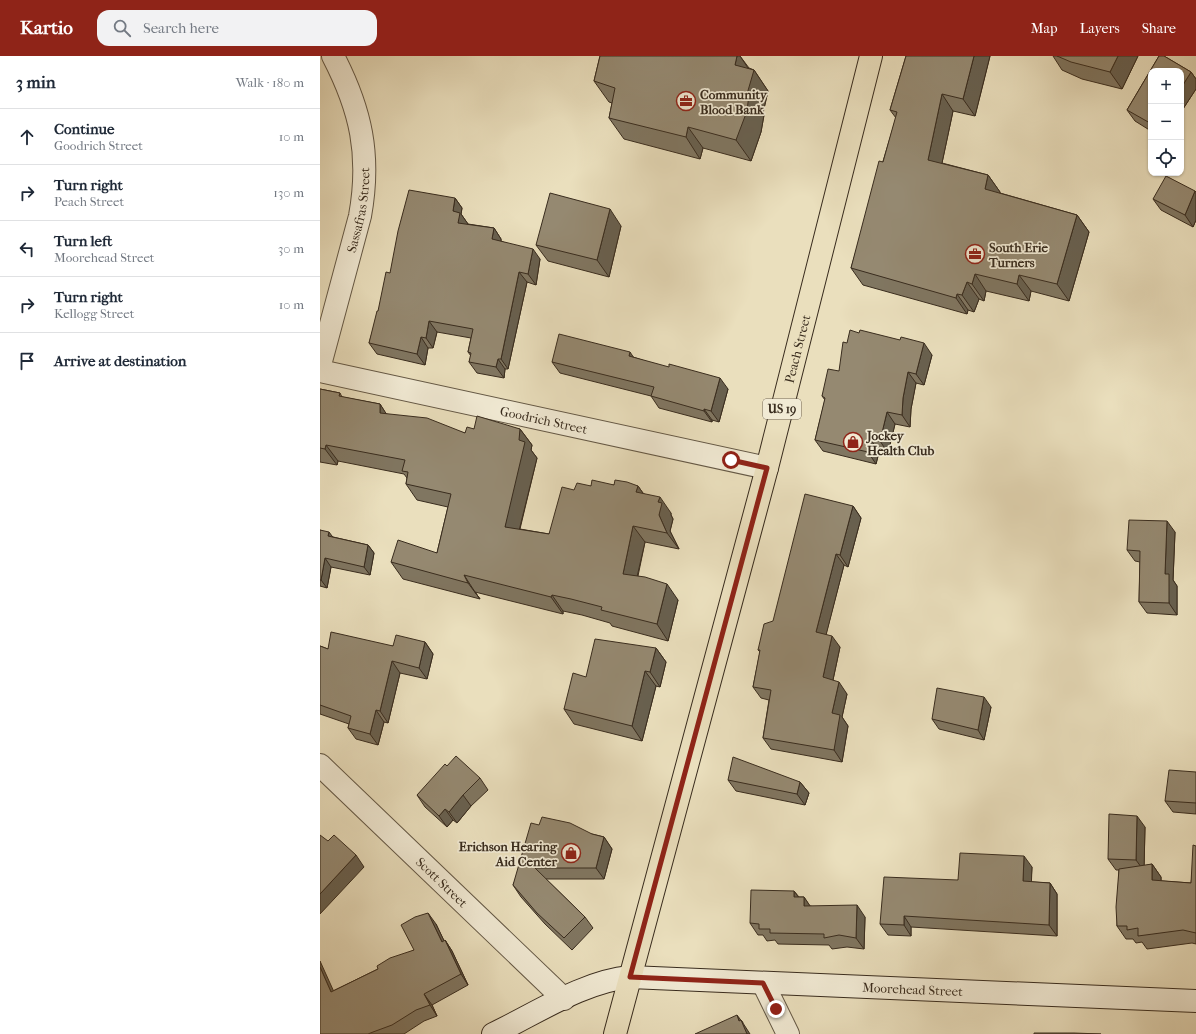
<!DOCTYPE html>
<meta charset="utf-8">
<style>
:root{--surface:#fff;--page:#f2f2f3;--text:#1f2937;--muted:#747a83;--line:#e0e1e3;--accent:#8f2418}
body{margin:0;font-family:"IM FELL French Canon",serif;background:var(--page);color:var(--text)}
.controls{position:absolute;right:12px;top:12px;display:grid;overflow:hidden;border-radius:8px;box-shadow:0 1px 3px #0004}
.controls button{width:36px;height:36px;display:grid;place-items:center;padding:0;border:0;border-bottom:1px solid var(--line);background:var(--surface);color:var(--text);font:20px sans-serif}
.stop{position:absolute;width:12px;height:12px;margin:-9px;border:3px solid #8f2418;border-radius:50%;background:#fff}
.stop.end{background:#8f2418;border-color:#fff;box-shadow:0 1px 4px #0008}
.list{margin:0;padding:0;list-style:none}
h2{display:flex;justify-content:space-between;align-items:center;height:52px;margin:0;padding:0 16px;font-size:17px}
h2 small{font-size:13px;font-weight:400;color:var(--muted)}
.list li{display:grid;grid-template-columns:26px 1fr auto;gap:12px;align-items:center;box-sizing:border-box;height:56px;padding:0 16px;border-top:1px solid var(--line)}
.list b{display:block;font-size:15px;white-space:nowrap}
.list p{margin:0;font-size:13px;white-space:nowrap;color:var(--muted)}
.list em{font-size:13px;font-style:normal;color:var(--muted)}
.icon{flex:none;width:22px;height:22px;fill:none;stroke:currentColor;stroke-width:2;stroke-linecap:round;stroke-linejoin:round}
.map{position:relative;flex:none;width:876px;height:978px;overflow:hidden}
header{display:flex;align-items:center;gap:24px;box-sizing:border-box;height:56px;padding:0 20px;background:var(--accent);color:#fff}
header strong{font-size:19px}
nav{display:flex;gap:22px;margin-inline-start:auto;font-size:14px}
.search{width:280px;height:36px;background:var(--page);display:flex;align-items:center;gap:10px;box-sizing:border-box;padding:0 14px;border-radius:12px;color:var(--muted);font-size:15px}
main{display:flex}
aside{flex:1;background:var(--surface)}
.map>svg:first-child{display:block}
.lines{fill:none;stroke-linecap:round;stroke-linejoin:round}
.street-casing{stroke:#655946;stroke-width:24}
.secondary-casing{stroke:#392c1e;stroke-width:24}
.primary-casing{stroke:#392c1e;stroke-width:24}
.street{stroke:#f1ead4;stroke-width:22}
.secondary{stroke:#f1ead4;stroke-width:22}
.primary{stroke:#eadfbd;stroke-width:22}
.wall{fill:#807661;stroke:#392c1e}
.shaded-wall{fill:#68604f;stroke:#392c1e}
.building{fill:#958971;stroke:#392c1e}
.route{stroke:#8f2418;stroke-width:5}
.labels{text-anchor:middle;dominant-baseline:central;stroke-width:3.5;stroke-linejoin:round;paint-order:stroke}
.shield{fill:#f1ead4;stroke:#706555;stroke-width:1}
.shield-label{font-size:12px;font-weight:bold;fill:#392c1e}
.poi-label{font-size:13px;font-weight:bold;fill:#392c1e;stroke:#f1ead4;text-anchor:start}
.street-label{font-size:13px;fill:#392c1e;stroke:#f1ead4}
</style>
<header>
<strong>Kartio</strong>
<div class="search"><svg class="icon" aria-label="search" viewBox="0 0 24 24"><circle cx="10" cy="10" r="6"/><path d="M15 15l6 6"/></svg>Search here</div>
<nav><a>Map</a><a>Layers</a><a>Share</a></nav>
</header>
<main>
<aside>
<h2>3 min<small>Walk · 180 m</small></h2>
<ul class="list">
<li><svg class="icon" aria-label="ahead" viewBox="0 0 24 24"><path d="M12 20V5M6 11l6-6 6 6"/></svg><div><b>Continue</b><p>Goodrich Street</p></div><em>10 m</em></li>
<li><svg class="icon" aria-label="right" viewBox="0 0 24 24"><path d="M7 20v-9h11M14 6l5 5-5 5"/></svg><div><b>Turn right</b><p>Peach Street</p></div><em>130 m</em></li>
<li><svg class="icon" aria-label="left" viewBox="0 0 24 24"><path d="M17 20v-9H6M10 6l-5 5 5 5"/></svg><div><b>Turn left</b><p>Moorehead Street</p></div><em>30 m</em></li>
<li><svg class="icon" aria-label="right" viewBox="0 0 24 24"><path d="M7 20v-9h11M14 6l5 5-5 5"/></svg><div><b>Turn right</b><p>Kellogg Street</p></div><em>10 m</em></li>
<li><svg class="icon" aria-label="arrive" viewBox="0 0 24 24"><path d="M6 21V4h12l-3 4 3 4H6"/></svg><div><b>Arrive at destination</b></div></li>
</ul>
</aside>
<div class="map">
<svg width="876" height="978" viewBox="0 0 876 978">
<rect width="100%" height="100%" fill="#eadfbd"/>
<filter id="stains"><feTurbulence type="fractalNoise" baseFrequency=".005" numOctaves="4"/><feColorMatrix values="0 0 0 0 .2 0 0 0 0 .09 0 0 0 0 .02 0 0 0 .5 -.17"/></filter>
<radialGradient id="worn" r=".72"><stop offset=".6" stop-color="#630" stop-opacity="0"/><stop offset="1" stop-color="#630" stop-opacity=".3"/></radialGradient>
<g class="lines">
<defs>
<g id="street">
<path id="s1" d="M0,309L40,160C51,99 41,54 13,0"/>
<path id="s2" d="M0,315L447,412"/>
<path id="s3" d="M0,709L244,943"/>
<polyline points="443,927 468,978"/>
</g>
<g id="secondary">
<path id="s4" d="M173,978C215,958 264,925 310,921L876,945"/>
</g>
<g id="primary">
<path id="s5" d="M295,978L447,412L551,0"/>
</g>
</defs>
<use href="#street" class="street-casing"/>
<use href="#secondary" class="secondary-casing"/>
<use href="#primary" class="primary-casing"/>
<use href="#street" class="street"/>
<use href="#secondary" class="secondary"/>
<use href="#primary" class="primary"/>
</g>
<g class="wall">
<polygon points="280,0 420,0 429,12 434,14 448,35 443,57 444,59 441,76 431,105 383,92 380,103 304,83 289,62 292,47 289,46 274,25"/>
<polygon points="586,0 670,0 655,60 633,55 622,107 668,119 680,136 680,137 757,159 769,176 749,245 711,235 709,245 666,235 664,245 659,243 654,256 648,254 647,258 543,229 531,212 576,62 570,54"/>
<polygon points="733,0 818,0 802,33 762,23 742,14"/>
<polygon points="839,0 844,0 871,16 876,23 876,33 861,56 861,15 831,15 831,75 815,65 807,54"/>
<polygon points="876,136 876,164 873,171 841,154 833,143"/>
<polygon points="135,142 142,152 141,158 148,168 174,172 181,183 181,185 220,203 216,229 207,226 188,313 185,313 184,322 157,317 149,306 151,300 148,296 151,282 117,276 113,292 108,292 105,309 57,298 49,287 70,217"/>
<polygon points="301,170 289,221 228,205 216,189"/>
<polygon points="612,299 604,329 596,327 591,353 590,371 575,368 568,397 559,396 556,408 503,395 495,384 505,344 502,340 519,315"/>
<polygon points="313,301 408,333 399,366 392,364 392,366 339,352 331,340 240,317 232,306"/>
<polygon points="0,333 20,337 22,341 60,348 66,358 145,377 154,373 200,373 212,389 211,394 217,402 200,473 229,478 254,434 271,430 294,429 318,430 323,437 351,457 351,459 353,463 350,475 359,493 325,486 318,520 358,544 348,585 292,570 290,567 262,559 243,555 243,558 155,536 160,543 83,523 71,506 117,497 128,451 97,444 86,428 87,422 84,418 18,405 17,409 0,406"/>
<polygon points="533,450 541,462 528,511 524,509 506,578 520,591 513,624 527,638 522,661 528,670 522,706 451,693 443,682 449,644 441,642 433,631 440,596 438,594"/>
<polygon points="0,474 13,481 48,489 54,497 50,519 11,511 7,532 0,530"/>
<polygon points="855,476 853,524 857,530 857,559 827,557 819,546 820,506 815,505 807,494"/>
<polygon points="105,586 113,598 107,623 80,617 68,667 64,666 58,689 36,683 28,672 29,668 0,658 0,590 8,593 73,590"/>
<polygon points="336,592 346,606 340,631 336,630 322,685 254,668 244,653 266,621"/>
<polygon points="671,651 664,684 619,673 612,663"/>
<polygon points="127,710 160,722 168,734 151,750 137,767 133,764 127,771 105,751 97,739"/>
<polygon points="876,716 876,758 853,756 845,745"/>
<polygon points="408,724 480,726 489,737 485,749 416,735"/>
<polygon points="219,769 272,778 284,781 292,793 284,823 226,823 265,861 273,872 252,894 225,868 201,841 193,829"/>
<polygon points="825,771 824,810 832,808 841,821 841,825 871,827 876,790 876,888 872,887 827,893 822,886 816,887 813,883 806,883 797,870 799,814 796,814 788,803"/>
<polygon points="712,811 711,826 730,827 737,838 737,880 591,871 591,880 568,879 560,868 638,824"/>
<polygon points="474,835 479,841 484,841 490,850 545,861 544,893 527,891 512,893 509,889 458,888 455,884 447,885 443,879 438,879 430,867"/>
<polygon points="116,868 124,885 125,884 132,895 148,929 112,949 117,960 104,965 84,978 0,978 13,935 58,913 94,894"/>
</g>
<g class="shaded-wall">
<polygon points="417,0 420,0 432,18 434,14 448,35 443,57 444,59 441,76 431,105 416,84 427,38 415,9"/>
<polygon points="654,0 670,0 655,60 643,43"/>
<polygon points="798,0 818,0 802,33 790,16"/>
<polygon points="871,16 876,23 876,33 861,56 861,32"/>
<polygon points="622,38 633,55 619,121 608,104"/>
<polygon points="368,71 383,92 380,103 366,81"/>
<polygon points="668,119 680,136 676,150 665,133"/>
<polygon points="875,135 876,136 876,164 873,171 865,159"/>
<polygon points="135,142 142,152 141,158 148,168 145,177 138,167 133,155"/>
<polygon points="290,153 301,170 289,221 277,204"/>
<polygon points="757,159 769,176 749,245 737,228"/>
<polygon points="174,172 181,183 180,193 172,183"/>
<polygon points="213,193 220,203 216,229 208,218"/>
<polygon points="199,216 207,226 188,313 181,303"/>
<polygon points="655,218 666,235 664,245 652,228"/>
<polygon points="699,219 711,235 709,245 697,228"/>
<polygon points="647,226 659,243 654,256 642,239"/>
<polygon points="637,238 648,254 647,258 636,242"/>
<polygon points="109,265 117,276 113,292 106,282"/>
<polygon points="101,281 108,292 105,309 97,298"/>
<polygon points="604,287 612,299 604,329 596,318"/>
<polygon points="310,296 318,308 309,300"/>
<polygon points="178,303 185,313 184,322 176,311"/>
<polygon points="588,316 596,327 591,353 590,371 582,359 583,342"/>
<polygon points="400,322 408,333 399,366 391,355"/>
<polygon points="60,348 71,365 60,357"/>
<polygon points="384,353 392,364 392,366 384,355"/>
<polygon points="567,356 575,368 568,397 560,385"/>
<polygon points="200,373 212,389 211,394 217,402 196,487 185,471"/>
<polygon points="551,384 559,396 556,408 548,396"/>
<polygon points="6,389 18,405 17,409 5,393"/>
<polygon points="318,430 329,446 316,436"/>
<polygon points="340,441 351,457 351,459 353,463 350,475 359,493 347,477 339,459 338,446"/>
<polygon points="533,450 541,462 528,511 520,499"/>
<polygon points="847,465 855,476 853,524 857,530 857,559 849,547 845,518"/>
<polygon points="313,470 325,486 314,534 303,518"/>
<polygon points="9,476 15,484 8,480"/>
<polygon points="48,489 54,497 50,519 44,511"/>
<polygon points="516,498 524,509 504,587 496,576"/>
<polygon points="5,502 11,511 7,532 1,524"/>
<polygon points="144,519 155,536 160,543 148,527"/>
<polygon points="347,528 358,544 348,585 337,568"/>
<polygon points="232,539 243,555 243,558 231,541"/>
<polygon points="512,580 520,591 511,633 503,621"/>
<polygon points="105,586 113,598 107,623 99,612"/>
<polygon points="336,592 346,606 340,631 330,616"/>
<polygon points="72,605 80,617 68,667 60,655"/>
<polygon points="325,615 336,630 322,685 312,670"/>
<polygon points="519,626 527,638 522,661 528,670 522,706 514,694 512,657"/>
<polygon points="664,641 671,651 664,684 658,674"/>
<polygon points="56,654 64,666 58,689 50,678"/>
<polygon points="480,726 489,737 485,749 477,738"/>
<polygon points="143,739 151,750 137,767 129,756"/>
<polygon points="125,753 133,764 127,771 119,760"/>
<polygon points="817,760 825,771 824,815 816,804"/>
<polygon points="284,781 292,793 284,823 276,812"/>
<polygon points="36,799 44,811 0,858 0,838"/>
<polygon points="704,800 712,811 711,836 703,825"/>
<polygon points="832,808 841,821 841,837 832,824"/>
<polygon points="730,827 737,838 737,880 729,869"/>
<polygon points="474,835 482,846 474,841"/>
<polygon points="484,841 492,853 484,850"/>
<polygon points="537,849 545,861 544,893 536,882"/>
<polygon points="108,857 116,868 130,897 122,886"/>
<polygon points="584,860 591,871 591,880 584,869"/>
<polygon points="125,884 132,895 148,929 141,918"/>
<polygon points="0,905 19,947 11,936 0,911"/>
<polygon points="104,938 112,949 117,960 110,949"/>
<polygon points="417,959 423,967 421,964 430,978 427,978 419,965"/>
</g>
<g class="building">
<polygon points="280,0 417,0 415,9 434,14 427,38 429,38 427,55 416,84 368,71 366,81 289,62 295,32 274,25"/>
<polygon points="586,0 654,0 643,43 622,38 608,104 668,119 665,133 757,159 737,228 699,219 697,228 655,218 652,228 647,226 642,239 637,238 636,242 531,212 559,105 563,106 577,56 570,54"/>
<polygon points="737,0 798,0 790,16 751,6"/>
<polygon points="839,0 844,0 871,16 861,32 861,15 831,15 831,66 830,67 807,54"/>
<polygon points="846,120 875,135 865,159 833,143"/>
<polygon points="89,134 135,142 133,155 140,157 138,167 174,172 172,183 213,193 208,218 199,216 181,303 178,303 176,311 149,306 151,297 148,296 153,273 109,265 106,282 101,281 97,298 49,287 57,255 58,255 66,216 70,217 78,175"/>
<polygon points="230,137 290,153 277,204 216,189"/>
<polygon points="530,274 539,277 540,274 580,284 581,281 604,287 596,318 588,316 583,342 582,359 567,356 560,385 551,384 548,396 495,384 505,342 502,340 508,313 519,315 523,286 527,287"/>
<polygon points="239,278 310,296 309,300 349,311 349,308 400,322 391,355 384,353 384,355 331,340 334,331 232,306"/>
<polygon points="0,333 20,337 19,340 60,348 60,357 107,362 145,377 147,371 154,373 157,360 200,373 199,384 205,386 185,471 229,478 242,431 254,434 257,427 271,430 272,424 294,429 295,424 307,426 318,430 316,436 340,441 338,446 342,447 339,459 347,477 313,470 303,518 325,521 347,528 337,568 281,554 282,551 251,543 232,539 231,541 144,519 148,527 71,506 78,484 117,497 131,438 86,428 88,416 82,415 85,404 6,389 5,393 0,392"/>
<polygon points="485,438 533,450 520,499 516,498 496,576 512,580 503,621 519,626 512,657 520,659 514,694 443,682 451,634 433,631 440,594 438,594 444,568 453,565"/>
<polygon points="809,464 847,465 845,518 849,518 849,547 819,546 820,495 807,494"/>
<polygon points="0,474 9,476 8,480 48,489 44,511 5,502 1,524 0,524"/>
<polygon points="11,576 73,590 76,579 105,586 99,612 72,605 60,655 56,654 50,678 28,672 31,660 0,649 0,590 8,593"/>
<polygon points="275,583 336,592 330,616 325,615 312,670 244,653 253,617 266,621"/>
<polygon points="617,632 664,641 658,674 612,663"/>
<polygon points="136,700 160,722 143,739 129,756 125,753 119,760 97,739 125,708 127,710"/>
<polygon points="413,701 480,726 477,738 408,724"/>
<polygon points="849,714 876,716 876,747 845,745"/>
<polygon points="789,758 817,760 816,804 788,803"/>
<polygon points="222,761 250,767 272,778 284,781 276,812 215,812 265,861 244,882 217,857 193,829 211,767 219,769"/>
<polygon points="0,779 8,785 14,779 36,799 0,838"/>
<polygon points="873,789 876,790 876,877 863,874 818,880 818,872 807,874 807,870 797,870 796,851 799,813 832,808 832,824 871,827"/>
<polygon points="640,797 704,800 703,825 730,827 729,869 584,860 584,869 560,868 564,821 638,824"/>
<polygon points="431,834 474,835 474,841 484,841 484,850 537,849 536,882 519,879 504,882 504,878 450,877 450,873 439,873 439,868 430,867"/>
<polygon points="108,857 122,886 125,884 141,918 104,938 110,949 96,954 72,969 53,976 48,978 0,978 0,911 11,936 58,913 57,910 70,902 94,894 81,869 95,861"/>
<polygon points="417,959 419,965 421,964 427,978 375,978"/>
<polygon points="714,977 754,977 781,978 714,978"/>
</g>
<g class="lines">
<polyline class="route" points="411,404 447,412 310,921 443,927 456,953"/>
</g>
<defs>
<symbol id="office-ring" viewBox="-11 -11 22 22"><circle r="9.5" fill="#f1ead4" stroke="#8f2418" stroke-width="1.5"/><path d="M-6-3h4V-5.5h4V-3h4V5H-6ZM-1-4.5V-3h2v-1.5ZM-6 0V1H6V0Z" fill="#8f2418"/></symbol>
<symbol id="shop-ring" viewBox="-11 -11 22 22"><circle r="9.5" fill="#f1ead4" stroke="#8f2418" stroke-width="1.5"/><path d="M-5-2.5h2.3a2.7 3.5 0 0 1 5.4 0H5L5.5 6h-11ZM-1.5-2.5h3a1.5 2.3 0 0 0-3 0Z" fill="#8f2418"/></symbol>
</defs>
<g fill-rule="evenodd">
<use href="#office-ring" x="355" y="34" width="22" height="22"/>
<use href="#office-ring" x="644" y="187" width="22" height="22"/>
<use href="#shop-ring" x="522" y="375" width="22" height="22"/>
<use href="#shop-ring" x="240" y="786" width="22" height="22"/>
</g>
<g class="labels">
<rect class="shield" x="443" y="343" width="38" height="20" rx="3"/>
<g class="shield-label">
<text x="462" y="353">US 19</text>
</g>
<g class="poi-label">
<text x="380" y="38">Community<tspan x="380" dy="15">Blood Bank</tspan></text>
<text x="669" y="191">South Erie<tspan x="669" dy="15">Turners</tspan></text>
<text x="547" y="379">Jockey<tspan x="547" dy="15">Health Club</tspan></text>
<text x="237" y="790" text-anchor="end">Erichson Hearing<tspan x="237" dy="15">Aid Center</tspan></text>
</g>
<g class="street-label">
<text stroke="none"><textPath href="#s1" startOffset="160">Sassafras Street</textPath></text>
<text stroke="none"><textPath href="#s5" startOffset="709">Peach Street</textPath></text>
<text stroke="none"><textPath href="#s2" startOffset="229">Goodrich Street</textPath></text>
<text stroke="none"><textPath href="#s3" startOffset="169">Scott Street</textPath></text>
<text stroke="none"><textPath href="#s4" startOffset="432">Moorehead Street</textPath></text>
</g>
</g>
<rect width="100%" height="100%" filter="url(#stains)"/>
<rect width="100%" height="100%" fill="url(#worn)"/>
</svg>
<div class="controls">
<button>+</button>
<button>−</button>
<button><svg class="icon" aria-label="locate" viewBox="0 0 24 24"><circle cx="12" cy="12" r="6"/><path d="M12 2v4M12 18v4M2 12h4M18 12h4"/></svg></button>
</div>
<div class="stop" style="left:411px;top:404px"></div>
<div class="stop end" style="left:456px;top:953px"></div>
</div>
</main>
